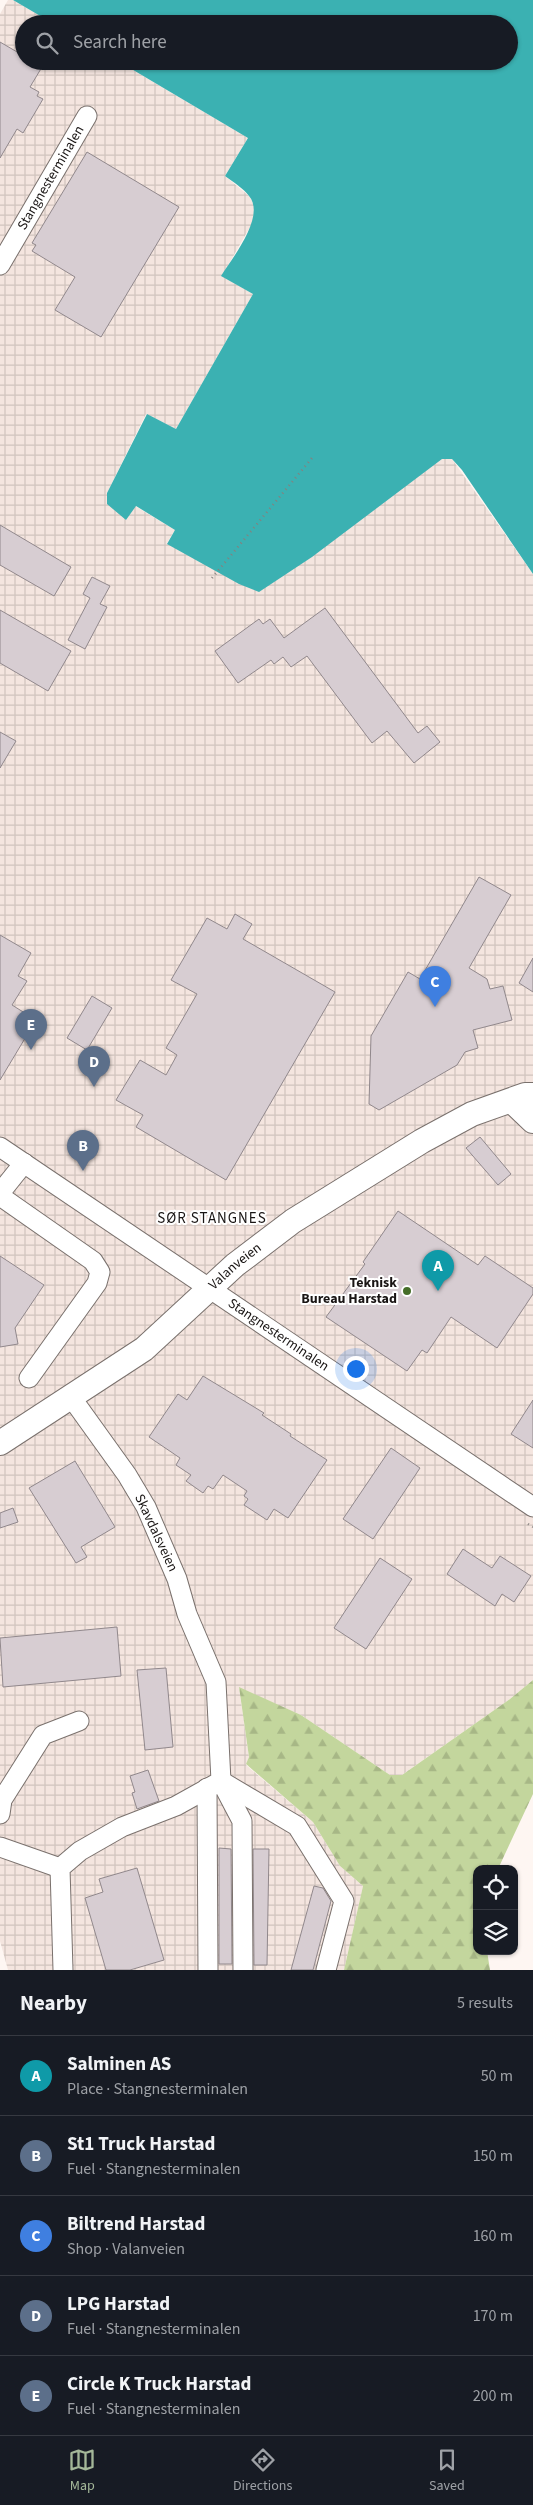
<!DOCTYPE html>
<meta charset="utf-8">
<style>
:root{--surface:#171b24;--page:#242831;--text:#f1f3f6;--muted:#9ea1a6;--line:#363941;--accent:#a4b799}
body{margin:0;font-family:"Source Sans 3",sans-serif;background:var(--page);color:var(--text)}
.controls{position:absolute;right:15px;bottom:15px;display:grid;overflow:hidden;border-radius:10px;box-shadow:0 1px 4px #0004}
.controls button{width:45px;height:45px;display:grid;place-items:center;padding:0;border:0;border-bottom:1px solid var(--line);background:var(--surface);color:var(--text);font:25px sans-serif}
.you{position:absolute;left:355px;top:1368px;width:18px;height:18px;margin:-12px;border:4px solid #fff;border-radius:50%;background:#1a73e8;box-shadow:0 0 0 8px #1a73e833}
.badge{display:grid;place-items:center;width:32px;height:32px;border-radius:50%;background:var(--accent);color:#fff;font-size:16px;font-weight:700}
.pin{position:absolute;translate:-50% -41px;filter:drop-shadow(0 1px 2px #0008)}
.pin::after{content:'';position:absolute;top:26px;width:18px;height:15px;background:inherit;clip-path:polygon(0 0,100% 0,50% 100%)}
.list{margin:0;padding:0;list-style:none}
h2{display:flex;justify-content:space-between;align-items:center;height:65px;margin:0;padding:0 20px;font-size:21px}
h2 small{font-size:16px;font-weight:400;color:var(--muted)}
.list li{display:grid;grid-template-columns:32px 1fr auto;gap:15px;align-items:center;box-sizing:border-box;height:80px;padding:0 20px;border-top:1px solid var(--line)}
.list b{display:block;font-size:19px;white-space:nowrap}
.list p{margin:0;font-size:16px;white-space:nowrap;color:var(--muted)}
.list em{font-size:16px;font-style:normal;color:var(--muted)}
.icon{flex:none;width:28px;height:28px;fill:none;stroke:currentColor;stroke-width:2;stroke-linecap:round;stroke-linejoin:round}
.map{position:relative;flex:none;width:533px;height:1970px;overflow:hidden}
.search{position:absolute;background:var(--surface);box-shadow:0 1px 4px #0004;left:15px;right:15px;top:15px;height:55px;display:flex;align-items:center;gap:12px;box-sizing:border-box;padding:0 18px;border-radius:28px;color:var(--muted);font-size:19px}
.sheet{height:465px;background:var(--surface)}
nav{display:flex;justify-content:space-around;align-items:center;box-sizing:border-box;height:70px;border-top:1px solid var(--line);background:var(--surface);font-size:14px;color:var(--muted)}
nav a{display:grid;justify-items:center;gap:2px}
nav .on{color:var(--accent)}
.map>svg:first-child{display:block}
.industrial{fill:url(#industrial-grid)}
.forest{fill:url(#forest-firs)}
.water{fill:#3bb1b2}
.building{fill:#d7cdd2;stroke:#91888c}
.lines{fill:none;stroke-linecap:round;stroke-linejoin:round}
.minor-casing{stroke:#7a716d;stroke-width:21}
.major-casing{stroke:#7a716d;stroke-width:26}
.path{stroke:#86807e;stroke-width:2.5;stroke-dasharray:1 4;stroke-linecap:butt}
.minor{stroke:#fff;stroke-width:19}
.major{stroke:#fff;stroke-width:24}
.poi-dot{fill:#456d28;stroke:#fff;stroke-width:2}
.labels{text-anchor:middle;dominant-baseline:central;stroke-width:4;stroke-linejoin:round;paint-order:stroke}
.street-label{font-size:14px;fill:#191514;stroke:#fff}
.poi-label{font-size:14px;font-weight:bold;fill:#191514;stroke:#fff;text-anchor:end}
.neighbourhood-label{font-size:15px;letter-spacing:1px;fill:#191514;stroke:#fff}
</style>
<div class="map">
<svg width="533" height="1970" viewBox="0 0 533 1970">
<defs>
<pattern id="industrial-grid" width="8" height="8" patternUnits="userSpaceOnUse" patternTransform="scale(1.25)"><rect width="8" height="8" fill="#f4e5df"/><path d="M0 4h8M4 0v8" fill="none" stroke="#d1c4be"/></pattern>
<pattern id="forest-firs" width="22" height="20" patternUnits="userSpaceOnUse" patternTransform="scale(1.25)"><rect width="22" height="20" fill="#c3d69d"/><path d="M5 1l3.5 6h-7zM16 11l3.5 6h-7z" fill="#a7b786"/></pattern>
</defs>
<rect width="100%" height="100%" fill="#fef6f2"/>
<polygon class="industrial" points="8,0 13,0 54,24 24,24 24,61 118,61 248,138 225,176 249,196 255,207 254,220 222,276 253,294 176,429 146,414 107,493 126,520 135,506 175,530 167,543 442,459 452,459 533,574 533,1680 510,1699 402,1775 390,1775 301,1715 239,1688 249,1757 246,1765 313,1822 340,1866 363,1886 344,1970 8,1970 0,1941 0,14"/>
<polygon class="forest" points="533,1680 533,1794 498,1869 477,1869 477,1951 487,1951 490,1970 344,1970 363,1886 340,1866 313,1822 246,1764 249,1757 239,1687 301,1715 390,1775 402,1775 510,1699"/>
<path class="water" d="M13,0H533V574L462,470L452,459H442L312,557L259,592L239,584L167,544L175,530L136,506L126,520L107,504V493L147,414L176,429L253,294L221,276C233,257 266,216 249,196C243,188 233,182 225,176L248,138L118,61H509V24H54Z"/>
<g class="building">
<polygon points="0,42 24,56 24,61 33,61 42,67 30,87 39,92 37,96 43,99 23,133 17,129 0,158"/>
<polygon points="87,152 179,207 101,337 55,310 75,277 32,251 36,245 32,243"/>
<polygon points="0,525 71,567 54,596 0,565"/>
<polygon points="92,577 110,586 100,604 107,607 85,649 68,640 90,598 83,594"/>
<polygon points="325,608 418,733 427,726 440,742 414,763 387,731 372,743 307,656 291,667 283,657 274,664 271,660 238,683 215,651 259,619 263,624 270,619 284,638"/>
<polygon points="0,610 71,651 48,691 0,663"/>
<polygon points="0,732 16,741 0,768"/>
<polygon points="479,877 511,895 469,968 487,979 490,989 503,986 512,1020 473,1030 478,1048 465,1052 457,1065 379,1110 369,1104 371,1036 408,972 420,979"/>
<polygon points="235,914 252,924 243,939 335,992 226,1180 136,1127 143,1115 116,1100 140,1060 166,1075 177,1055 166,1048 197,994 171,980 207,918 227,929"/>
<polygon points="0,935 31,953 18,976 27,981 12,1005 36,1020 0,1080"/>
<polygon points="533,958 533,992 519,983"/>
<polygon points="92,996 112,1008 87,1050 67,1038"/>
<polygon points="480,1137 511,1174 498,1185 466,1148"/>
<polygon points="398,1211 478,1265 485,1256 533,1288 533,1294 497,1348 451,1317 427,1353 422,1350 407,1371 326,1317 365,1264 363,1262"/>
<polygon points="0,1256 44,1285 15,1328 18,1344 0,1347"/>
<polygon points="203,1376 264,1413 262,1415 291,1434 290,1436 327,1460 288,1518 274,1509 267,1520 244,1505 248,1499 244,1496 247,1491 223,1475 213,1489 208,1486 203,1493 186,1481 191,1475 176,1465 180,1458 149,1437 178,1394 187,1400"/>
<polygon points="533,1400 533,1448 511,1434"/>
<polygon points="391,1448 420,1468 373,1539 343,1519"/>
<polygon points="75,1461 115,1527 81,1547 87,1557 76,1563 29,1488"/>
<polygon points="13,1508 18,1522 0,1528 0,1513"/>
<polygon points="463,1549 492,1568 500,1556 531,1576 514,1602 502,1594 495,1606 447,1574"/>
<polygon points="380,1558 412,1579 366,1649 334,1628"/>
<polygon points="117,1627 121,1676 3,1687 0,1638"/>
<polygon points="166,1668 173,1747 145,1750 137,1670"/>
<polygon points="148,1770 159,1801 137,1809 132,1793 135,1792 130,1776"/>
<polygon points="219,1848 231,1849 232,1964 219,1964"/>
<polygon points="253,1849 269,1849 267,1965 254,1965"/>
<polygon points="137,1868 164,1960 130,1970 106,1970 85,1898 103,1892 99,1879"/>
<polygon points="314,1886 323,1888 331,1901 313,1970 291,1970"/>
</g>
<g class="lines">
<defs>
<g id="minor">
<path id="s1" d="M0,265L87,116"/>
<path id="s2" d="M0,1147L533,1507"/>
<polyline points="0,1193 24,1163"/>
<polyline points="0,1196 93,1261 100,1272 97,1283 29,1378"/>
<polyline points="221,1781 297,1826 344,1901 326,1970"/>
<polyline points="221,1781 242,1821 243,1970"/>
<polyline points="207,1788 208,1970"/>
<polyline points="0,1814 2,1800 43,1735 79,1721"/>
<polyline points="0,1847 60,1868"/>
<polyline points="63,1970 60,1868 80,1851 122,1827 176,1806 221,1781 216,1682 187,1614 177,1579 146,1507 127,1475 71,1397"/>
</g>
<g id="major">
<polyline points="512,1101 533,1121"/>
<path id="s3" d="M0,1443L144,1349L235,1265L293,1221L422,1141L472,1114L525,1095H533"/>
</g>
</defs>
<use href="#minor" class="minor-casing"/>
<use href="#major" class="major-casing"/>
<g class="path">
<polyline points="212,578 312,458"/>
<polyline points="528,1524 533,1527"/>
</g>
<use href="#minor" class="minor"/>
<use href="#major" class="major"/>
</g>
<circle class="poi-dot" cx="407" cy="1291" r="5"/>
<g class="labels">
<g class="street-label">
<text stroke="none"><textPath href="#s1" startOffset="101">Stangnesterminalen</textPath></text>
<text stroke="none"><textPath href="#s3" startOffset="295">Valanveien</textPath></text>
<text stroke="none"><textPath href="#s2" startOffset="336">Stangnesterminalen</textPath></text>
<text transform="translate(156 1533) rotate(65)">Skavdalsveien</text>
</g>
<g class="poi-label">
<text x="397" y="1283">Teknisk<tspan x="397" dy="16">Bureau Harstad</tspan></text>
</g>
<g class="neighbourhood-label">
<text x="212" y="1218">SØR STANGNES</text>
</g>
</g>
</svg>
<div class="controls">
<button><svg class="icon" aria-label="locate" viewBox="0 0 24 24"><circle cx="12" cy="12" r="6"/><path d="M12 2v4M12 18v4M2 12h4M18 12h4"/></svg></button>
<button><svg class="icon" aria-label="layers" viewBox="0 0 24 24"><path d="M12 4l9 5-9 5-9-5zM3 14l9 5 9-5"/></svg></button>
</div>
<div class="you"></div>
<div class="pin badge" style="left:438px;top:1291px;background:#0f9aa8">A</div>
<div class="pin badge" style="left:83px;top:1171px;background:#5c6f8a">B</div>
<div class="pin badge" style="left:435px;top:1007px;background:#3f7fe0">C</div>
<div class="pin badge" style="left:94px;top:1087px;background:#5c6f8a">D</div>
<div class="pin badge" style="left:31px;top:1050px;background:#5c6f8a">E</div>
<div class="search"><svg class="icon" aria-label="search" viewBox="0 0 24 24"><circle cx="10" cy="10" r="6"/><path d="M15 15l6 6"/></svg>Search here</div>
</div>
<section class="sheet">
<h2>Nearby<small>5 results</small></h2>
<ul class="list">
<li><span class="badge" style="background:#0f9aa8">A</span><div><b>Salminen AS</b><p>Place · Stangnesterminalen</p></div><em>50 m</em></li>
<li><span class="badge" style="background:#5c6f8a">B</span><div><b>St1 Truck Harstad</b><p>Fuel · Stangnesterminalen</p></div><em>150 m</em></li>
<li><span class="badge" style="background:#3f7fe0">C</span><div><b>Biltrend Harstad</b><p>Shop · Valanveien</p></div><em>160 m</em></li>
<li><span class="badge" style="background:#5c6f8a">D</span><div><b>LPG Harstad</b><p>Fuel · Stangnesterminalen</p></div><em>170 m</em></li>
<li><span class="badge" style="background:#5c6f8a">E</span><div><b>Circle K Truck Harstad</b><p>Fuel · Stangnesterminalen</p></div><em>200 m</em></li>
</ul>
</section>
<nav>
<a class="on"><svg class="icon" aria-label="map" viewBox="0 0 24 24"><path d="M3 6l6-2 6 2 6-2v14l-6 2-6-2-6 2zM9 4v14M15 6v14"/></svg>Map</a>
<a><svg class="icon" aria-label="directions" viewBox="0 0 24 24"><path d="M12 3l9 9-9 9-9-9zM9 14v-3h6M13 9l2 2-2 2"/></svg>Directions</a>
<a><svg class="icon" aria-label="saved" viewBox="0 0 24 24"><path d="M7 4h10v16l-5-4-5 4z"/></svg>Saved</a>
</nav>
